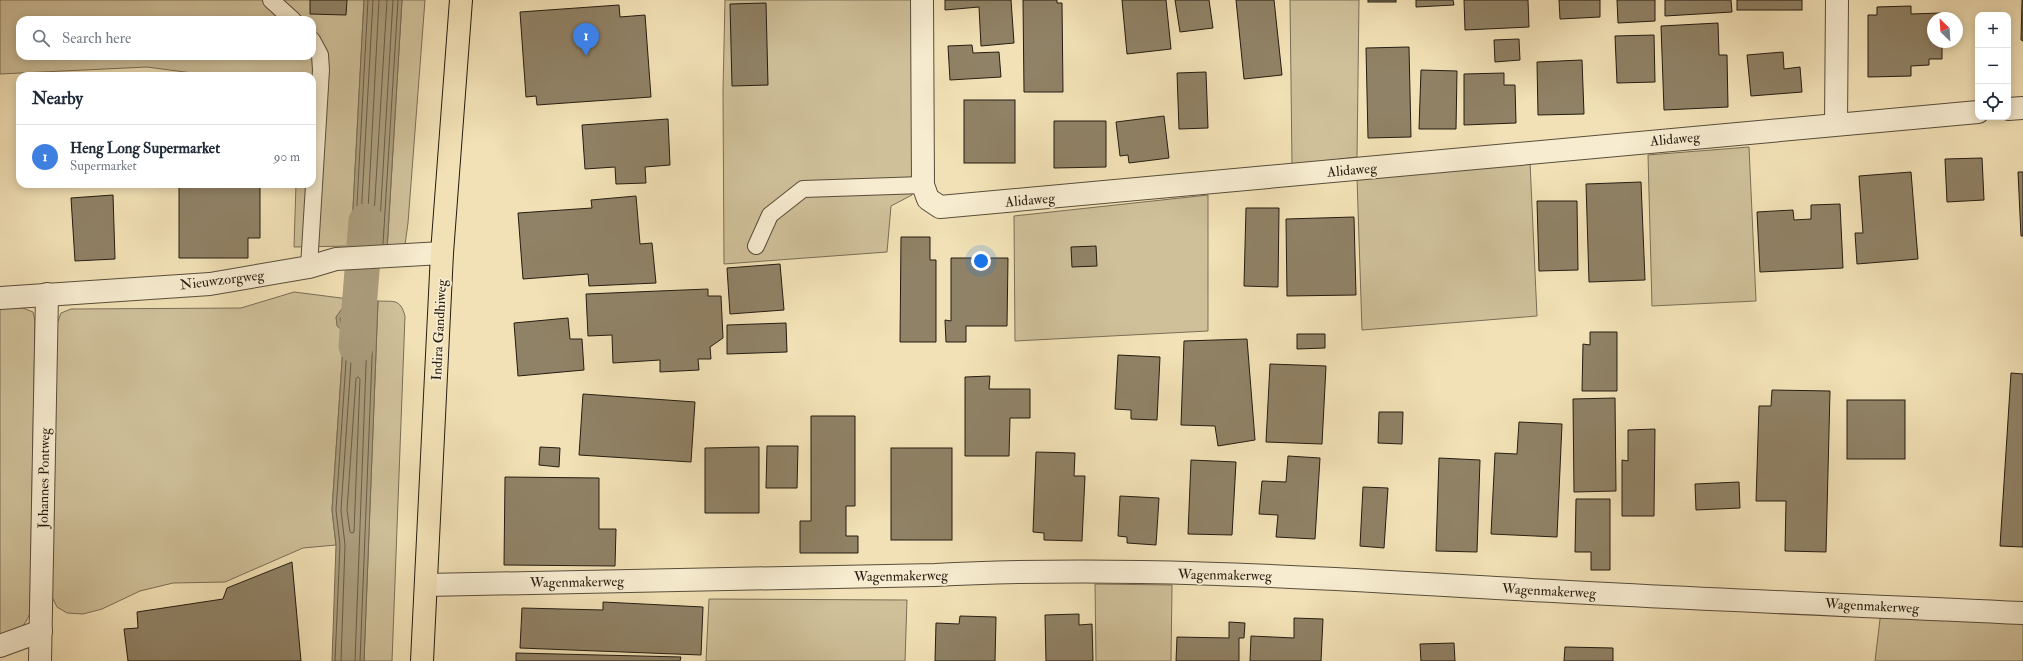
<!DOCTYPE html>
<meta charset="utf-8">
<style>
:root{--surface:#fff;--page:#f6f6f7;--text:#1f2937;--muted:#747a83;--line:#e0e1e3;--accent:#8f2418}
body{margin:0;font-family:"IM FELL Double Pica",serif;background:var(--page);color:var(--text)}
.controls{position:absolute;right:12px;top:12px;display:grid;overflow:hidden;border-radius:8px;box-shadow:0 2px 10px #0003}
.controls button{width:36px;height:36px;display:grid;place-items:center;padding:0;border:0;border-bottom:1px solid var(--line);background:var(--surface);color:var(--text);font:20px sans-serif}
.compass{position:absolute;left:1927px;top:12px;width:36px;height:36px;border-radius:50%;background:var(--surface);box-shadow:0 2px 10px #0003;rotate:335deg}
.you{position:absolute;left:981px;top:261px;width:14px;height:14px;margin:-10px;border:3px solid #fff;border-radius:50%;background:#1a73e8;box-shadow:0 0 0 6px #1a73e833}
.badge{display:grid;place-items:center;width:26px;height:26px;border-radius:50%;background:var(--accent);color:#fff;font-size:13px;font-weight:700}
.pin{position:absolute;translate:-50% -33px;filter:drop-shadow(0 1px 2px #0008)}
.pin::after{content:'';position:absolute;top:21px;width:14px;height:12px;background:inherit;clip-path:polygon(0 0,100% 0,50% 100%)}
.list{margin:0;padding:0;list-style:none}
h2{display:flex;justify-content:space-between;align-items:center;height:52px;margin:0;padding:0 16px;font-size:17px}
h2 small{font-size:13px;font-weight:400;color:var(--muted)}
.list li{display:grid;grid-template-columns:26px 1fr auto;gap:12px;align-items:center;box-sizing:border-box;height:64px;padding:0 16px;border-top:1px solid var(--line)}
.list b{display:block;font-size:15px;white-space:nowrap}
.list p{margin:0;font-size:13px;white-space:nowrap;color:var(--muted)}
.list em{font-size:13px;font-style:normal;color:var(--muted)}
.icon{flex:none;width:22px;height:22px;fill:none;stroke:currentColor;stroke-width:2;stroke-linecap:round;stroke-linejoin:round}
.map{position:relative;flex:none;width:2023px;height:661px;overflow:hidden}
.search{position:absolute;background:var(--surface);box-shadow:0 2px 10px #0003;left:16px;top:16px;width:300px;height:44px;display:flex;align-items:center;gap:10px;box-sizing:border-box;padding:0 14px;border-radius:12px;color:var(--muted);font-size:15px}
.panel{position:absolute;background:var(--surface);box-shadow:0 2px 10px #0003;left:16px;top:72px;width:300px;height:116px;border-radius:12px}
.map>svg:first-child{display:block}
.green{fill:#cfc09a;stroke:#7a6e55;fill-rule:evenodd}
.water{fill:#ac9e7e;stroke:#766a52}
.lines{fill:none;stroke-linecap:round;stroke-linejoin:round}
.shore{stroke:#685d47;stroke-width:1}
.canal{stroke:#ac9e7e;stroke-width:35}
.building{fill:#908266;stroke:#251c10}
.service-casing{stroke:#584d3a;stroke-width:18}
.minor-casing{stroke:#584d3a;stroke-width:24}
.primary-casing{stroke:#251c10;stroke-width:24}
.service{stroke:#f7ecd0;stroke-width:16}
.minor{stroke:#f7ecd0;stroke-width:22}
.primary{stroke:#f2e1b6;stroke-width:22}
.labels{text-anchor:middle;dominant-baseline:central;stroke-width:3.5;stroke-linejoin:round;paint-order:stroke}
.street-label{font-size:14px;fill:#251c10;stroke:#f7ecd0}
</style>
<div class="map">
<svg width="2023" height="661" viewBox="0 0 2023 661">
<rect width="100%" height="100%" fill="#f2e1b6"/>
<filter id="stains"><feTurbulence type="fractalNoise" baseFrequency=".005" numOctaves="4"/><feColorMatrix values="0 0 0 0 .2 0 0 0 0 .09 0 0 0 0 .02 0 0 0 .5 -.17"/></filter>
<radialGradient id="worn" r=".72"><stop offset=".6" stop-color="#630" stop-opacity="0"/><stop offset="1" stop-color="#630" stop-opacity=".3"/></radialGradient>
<g class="green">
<path d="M0,0H364L351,246L294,247L296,184H312V76H215L147,67L0,74ZM20,20H312V56H20Z"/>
<polygon points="402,0 425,0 408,223 404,252 387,250"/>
<polygon points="725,0 912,0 912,195 891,206 887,252 724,264 723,90"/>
<polygon points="1290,0 1359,0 1357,157 1292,165"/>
<polygon points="1749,147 1756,301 1652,306 1648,155"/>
<polygon points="1530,162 1537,316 1362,330 1357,178"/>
<polygon points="1208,195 1208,331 1015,341 1014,216"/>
<polygon points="294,292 349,299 336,318 344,331 332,510 336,545 303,548 225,582 173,583 140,591 102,609 83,614 67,613 57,607 52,597 57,324 61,313 71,309 241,308"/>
<path d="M378,301C394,302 400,298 405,316L392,661H364Z"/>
<path d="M7,307L23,308L33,312L35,321L30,613C24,629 16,633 0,638V308Z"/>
<polygon points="1095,584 1172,585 1171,661 1096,661"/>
<polygon points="709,599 907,600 905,661 706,661"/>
<polygon points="1881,611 2023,618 2023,661 1875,661"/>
</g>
<g class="water">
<polygon points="364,0 402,0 387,250 351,246"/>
<polygon points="349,299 378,301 364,661 332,661 336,545 332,510 344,332 337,326 336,317"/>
</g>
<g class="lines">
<g class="shore">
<polyline points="368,0 355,241 357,242 378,245"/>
<polyline points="373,0 360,236 362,238 377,239 379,238 393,0"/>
<polyline points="379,0 367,230 371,233 373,231 387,0"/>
<polyline points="383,244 398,0"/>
<polygon points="358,377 360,379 354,532 352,533 350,532 347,510 356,379"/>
<polyline points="335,661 340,545 336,510 348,332 341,324 340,319 352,303 372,305 374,307 360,661"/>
<polyline points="341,661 345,545 341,510 353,332 351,326 346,320 355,308 367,309 368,311 355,661"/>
</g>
<polyline class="canal" points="356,346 366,221"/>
</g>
<g class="building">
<polygon points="310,0 347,0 346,15 310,14"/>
<polygon points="945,0 1011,0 1014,43 981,46 979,7 945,10"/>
<polygon points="1023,0 1057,0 1057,3 1062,3 1063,92 1024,92"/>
<polygon points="1122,0 1166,0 1171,49 1127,54"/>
<polygon points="1175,0 1209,0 1213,28 1180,32"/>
<polygon points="1236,0 1274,0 1282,75 1244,79"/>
<rect x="1368" y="0" width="28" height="2"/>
<polygon points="1416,0 1453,0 1454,5 1416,7"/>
<polygon points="1464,0 1528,0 1529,27 1465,30"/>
<polygon points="1559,0 1600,0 1600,17 1560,19"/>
<polygon points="1617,0 1655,0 1655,21 1618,23"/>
<polygon points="1665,0 1731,0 1732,12 1665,16"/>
<rect x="1737" y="0" width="65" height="10"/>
<polygon points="2022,0 2023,0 2023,41 2021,40"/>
<polygon points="766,3 768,85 732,86 730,4"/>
<polygon points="619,5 620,17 645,15 651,97 537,105 536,96 526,97 520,12"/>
<polygon points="1911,6 1911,14 1941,13 1941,18 1933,18 1933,42 1942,42 1942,59 1929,59 1929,65 1911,66 1911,76 1868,77 1868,15 1877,15 1877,7"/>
<polygon points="1718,23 1719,55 1727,55 1728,107 1664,110 1661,26"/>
<polygon points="1654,35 1655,82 1617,83 1615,36"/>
<polygon points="1519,39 1520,60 1495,62 1494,40"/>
<polygon points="972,45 973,53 999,52 1001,77 950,80 948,46"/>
<polygon points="1409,47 1411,137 1368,138 1366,48"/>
<polygon points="1783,52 1784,69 1800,67 1802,92 1751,96 1747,55"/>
<polygon points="1582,60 1584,114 1538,115 1537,62"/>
<polygon points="1421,70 1457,71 1456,129 1419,129"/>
<polygon points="1206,72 1208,128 1179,129 1177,73"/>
<polygon points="1504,73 1504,85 1515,85 1516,123 1464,125 1464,74"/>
<rect x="964" y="100" width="51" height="63"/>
<polygon points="1164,116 1169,158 1129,163 1128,155 1120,156 1116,122"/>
<polygon points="668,119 670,165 645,167 646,183 616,184 615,167 585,169 582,125"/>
<polygon points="1054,121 1106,121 1106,167 1054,168"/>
<polygon points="1982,158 1984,200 1947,202 1945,159"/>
<polygon points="1911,172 1918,259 1857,264 1855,233 1863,233 1859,176"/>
<polygon points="2018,172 2023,172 2023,236 2021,236"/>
<polygon points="1641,182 1645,280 1589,282 1586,184"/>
<polygon points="179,184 260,184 260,238 248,238 248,258 179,258"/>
<polygon points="113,195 115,259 75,261 71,198"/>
<polygon points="636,196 640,244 652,243 656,283 589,286 588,274 523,279 518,213 592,208 591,200"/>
<polygon points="1537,201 1577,201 1578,270 1539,271"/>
<polygon points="1840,204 1843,268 1760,272 1757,212 1793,210 1794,220 1811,219 1811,205"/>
<polygon points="1246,208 1279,208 1278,287 1244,286"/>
<polygon points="1354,217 1356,295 1287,296 1286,219"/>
<polygon points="901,237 930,237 930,260 936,260 936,342 900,342"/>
<polygon points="1096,246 1097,266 1072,267 1071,247"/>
<polygon points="951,258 1008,258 1007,326 966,326 966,342 946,342 945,320 951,321"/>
<polygon points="780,264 784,310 730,314 727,268"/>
<polygon points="708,289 708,296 721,296 723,338 710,347 711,359 698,359 699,370 660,372 660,360 613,363 612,335 588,336 586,294"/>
<polygon points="568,318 570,339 582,339 584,370 518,376 514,323"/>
<polygon points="786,323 787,352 727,354 727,325"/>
<polygon points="1590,332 1617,332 1617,391 1582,391 1583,344 1590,345"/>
<polygon points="1297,334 1325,334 1325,348 1297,349"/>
<polygon points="1247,339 1255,440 1218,446 1215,426 1181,425 1184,341"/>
<polygon points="1118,355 1160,357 1157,420 1131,419 1131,410 1115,409"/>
<polygon points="1270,364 1326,366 1322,444 1266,442"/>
<polygon points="2011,373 2023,374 2023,547 2000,546"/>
<polygon points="990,376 989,389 1030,389 1030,418 1010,418 1009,456 965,456 965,377"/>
<polygon points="1772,390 1830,391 1826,552 1785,551 1786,501 1756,501 1759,406 1771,406"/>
<polygon points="583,394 695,402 691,462 579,455"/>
<polygon points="1615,398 1616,491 1574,492 1573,399"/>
<rect x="1847" y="400" width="58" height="59"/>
<polygon points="1379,412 1403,412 1402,444 1378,443"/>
<polygon points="811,416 855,416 855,506 846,506 846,536 858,536 858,553 800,553 800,521 811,521"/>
<polygon points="1519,422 1562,424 1557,537 1491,534 1495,453 1517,454"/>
<polygon points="1655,429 1654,516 1622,516 1622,460 1628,461 1628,430"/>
<polygon points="767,446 798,446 797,488 766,488"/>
<polygon points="540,447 560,448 559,467 539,465"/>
<polygon points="759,447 759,513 705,513 705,448"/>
<rect x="891" y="448" width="61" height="92"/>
<polygon points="1036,452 1075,453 1074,476 1085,476 1082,541 1044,540 1044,533 1033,532"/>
<polygon points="1288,456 1320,458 1315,539 1276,537 1278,515 1259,514 1262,481 1286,482"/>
<polygon points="1439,458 1480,460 1477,552 1436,551"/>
<polygon points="1191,460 1236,462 1232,535 1188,534"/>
<polygon points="505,477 599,478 599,529 616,529 615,566 504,565"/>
<polygon points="1739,482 1740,508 1696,510 1695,484"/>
<polygon points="1363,487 1388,488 1384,548 1360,546"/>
<polygon points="1120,496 1159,498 1156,545 1127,543 1127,537 1118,536"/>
<polygon points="1576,499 1610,499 1610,570 1591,570 1591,552 1575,552"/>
<polygon points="292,562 301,661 128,661 124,629 138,628 137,612 223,599 227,588"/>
<polygon points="603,602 703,607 701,655 520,648 522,608 603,610"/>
<polygon points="1079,614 1079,625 1092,624 1093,661 1046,661 1045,615"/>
<polygon points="960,616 996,617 995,661 935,661 936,623 959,624"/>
<polygon points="1294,618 1323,619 1321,661 1250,661 1251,636 1294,638"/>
<polygon points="1229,622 1245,623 1244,638 1239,638 1239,661 1176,661 1177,637 1229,638"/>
<polygon points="1454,643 1455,661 1421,661 1420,644"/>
<polygon points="1565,647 1613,648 1613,661 1564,661"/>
<polygon points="516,653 681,657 680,661 516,661"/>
</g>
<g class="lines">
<defs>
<g id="service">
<polyline points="271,0 293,20"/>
<polyline points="756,246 770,215 803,189 923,185"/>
<polyline points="309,267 321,70 320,55 312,40"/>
</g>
<g id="minor">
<polyline points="922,0 923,185 928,199 940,207 1978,112"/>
<polyline points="2008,109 2023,108"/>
<polyline points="1836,124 1837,0"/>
<polyline points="0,298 210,284 309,267 336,259 442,253"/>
<path d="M426,585L935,575C1128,565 1322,578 1515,589C1684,599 1854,605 2023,613"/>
<polyline points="0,646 41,631"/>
<polyline points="40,661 47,294"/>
</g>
<polyline id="primary" points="422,661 442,253 461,0"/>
</defs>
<use href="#service" class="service-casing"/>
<use href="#minor" class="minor-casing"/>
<use href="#primary" class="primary-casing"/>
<use href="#service" class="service"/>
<use href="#minor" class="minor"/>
<use href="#primary" class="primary"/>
</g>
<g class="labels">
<g class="street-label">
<text transform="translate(1675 139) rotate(-5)">Alidaweg</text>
<text transform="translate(1352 170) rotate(-5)">Alidaweg</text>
<text transform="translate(1030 200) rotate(-5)">Alidaweg</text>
<text transform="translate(222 280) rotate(-7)">Nieuwzorgweg</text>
<text transform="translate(439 330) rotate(-87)">Indira Gandhiweg</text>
<text transform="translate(44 478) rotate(-89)">Johannes Pontweg</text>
<text transform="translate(1225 575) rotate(1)">Wagenmakerweg</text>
<text transform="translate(901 576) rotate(-1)">Wagenmakerweg</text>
<text transform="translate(577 582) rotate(-1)">Wagenmakerweg</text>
<text transform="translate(1549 591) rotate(3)">Wagenmakerweg</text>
<text transform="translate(1872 606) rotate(3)">Wagenmakerweg</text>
</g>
</g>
<rect width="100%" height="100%" filter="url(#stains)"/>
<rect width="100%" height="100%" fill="url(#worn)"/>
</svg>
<div class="controls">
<button>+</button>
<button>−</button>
<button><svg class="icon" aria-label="locate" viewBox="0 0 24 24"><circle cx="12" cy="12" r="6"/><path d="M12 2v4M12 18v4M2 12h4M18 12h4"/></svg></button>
</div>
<svg class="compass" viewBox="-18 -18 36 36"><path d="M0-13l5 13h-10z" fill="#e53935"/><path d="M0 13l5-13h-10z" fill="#747a83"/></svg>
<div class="you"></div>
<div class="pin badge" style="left:586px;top:56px;background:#3f7fe0">1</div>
<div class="search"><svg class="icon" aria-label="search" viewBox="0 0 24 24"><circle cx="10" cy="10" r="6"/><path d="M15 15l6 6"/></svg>Search here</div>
<section class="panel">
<h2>Nearby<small></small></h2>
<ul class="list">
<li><span class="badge" style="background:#3f7fe0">1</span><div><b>Heng Long Supermarket</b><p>Supermarket</p></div><em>90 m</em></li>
</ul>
</section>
</div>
